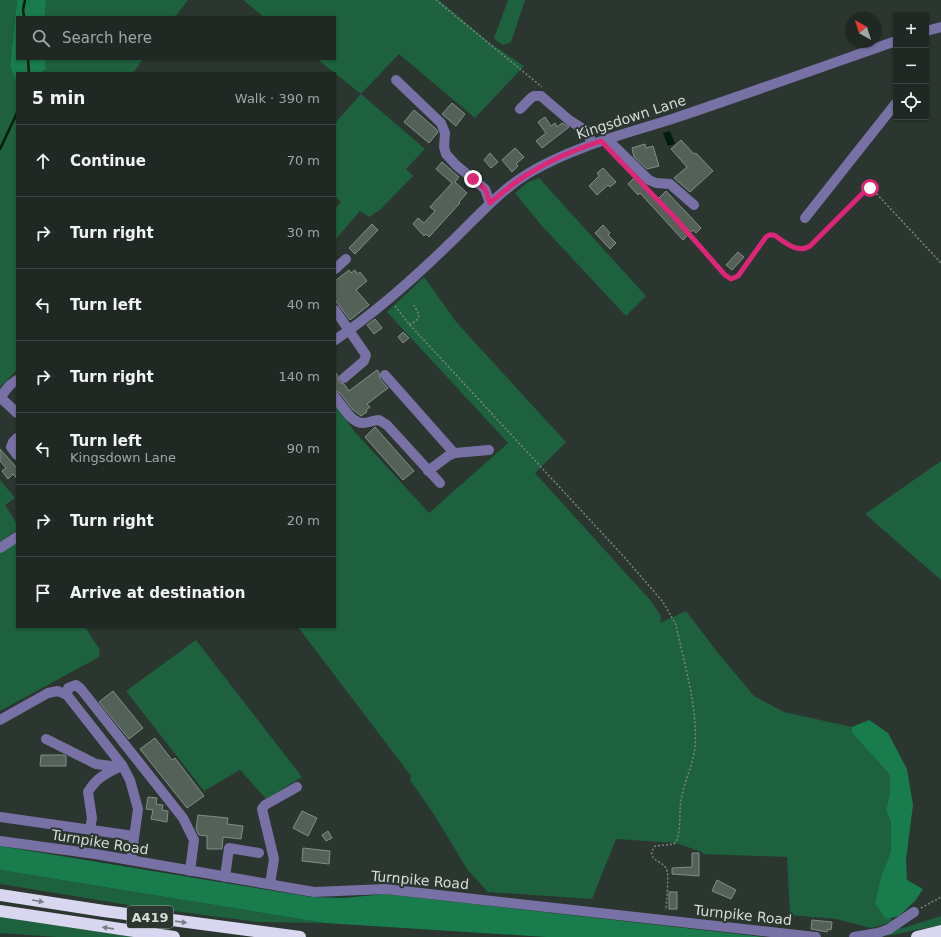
<!DOCTYPE html>
<meta charset="utf-8">
<style>
:root{--surface:#202823;--page:#2d3430;--text:#f1f3f6;--muted:#a2a6a6;--line:#3d4441}
body{margin:0;font-family:"DejaVu Sans",sans-serif;background:var(--page);color:var(--text)}
.controls{position:absolute;right:12px;top:12px;display:grid;overflow:hidden;border-radius:0px;box-shadow:0 1px 3px #0004}
.controls button{width:36px;height:36px;display:grid;place-items:center;padding:0;border:0;border-bottom:1px solid var(--line);background:var(--surface);color:var(--text);font:20px sans-serif}
.compass{position:absolute;left:845px;top:12px;width:36px;height:36px;border-radius:50%;background:var(--surface);box-shadow:0 1px 3px #0004;rotate:321deg}
.stop{position:absolute;width:12px;height:12px;margin:-9px;border:3px solid #db2777;border-radius:50%;background:#fff}
.stop.end{background:#db2777;border-color:#fff;box-shadow:0 1px 4px #0008}
.list{margin:0;padding:0;list-style:none}
h2{display:flex;justify-content:space-between;align-items:center;height:52px;margin:0;padding:0 16px;font-size:17px}
h2 small{font-size:13px;font-weight:400;color:var(--muted)}
.list li{display:grid;grid-template-columns:26px 1fr auto;gap:12px;align-items:center;box-sizing:border-box;height:72px;padding:0 16px;border-top:1px solid var(--line)}
.list b{display:block;font-size:15px;white-space:nowrap}
.list p{margin:0;font-size:13px;white-space:nowrap;color:var(--muted)}
.list em{font-size:13px;font-style:normal;color:var(--muted)}
.icon{flex:none;width:22px;height:22px;fill:none;stroke:currentColor;stroke-width:2;stroke-linecap:round;stroke-linejoin:round}
.map{position:relative;flex:none;width:941px;height:937px;overflow:hidden}
.search{position:absolute;background:var(--surface);box-shadow:0 1px 3px #0004;left:16px;top:16px;width:320px;height:44px;display:flex;align-items:center;gap:10px;box-sizing:border-box;padding:0 14px;border-radius:0px;color:var(--muted);font-size:15px}
.panel{position:absolute;background:var(--surface);box-shadow:0 1px 3px #0004;left:16px;top:72px;width:320px;height:556px;border-radius:0px}
.map>svg:first-child{display:block}
.green{fill:#1d613e}
.forest{fill:#197c4d}
.water{fill:#011d0e}
.lines{fill:none;stroke-linecap:round;stroke-linejoin:round}
.stream{stroke:#011d0e;stroke-width:2.5}
.building{fill:#546158;stroke:#818f86}
.path{stroke:#7b857f;stroke-width:1.5;stroke-dasharray:2 2;stroke-linecap:butt}
.minor{stroke:#7871a5;stroke-width:10}
.highway{stroke:#d9d7f0;stroke-width:12}
.oneway{fill:#797e86}
.route{stroke:#db2777;stroke-width:5}
.labels{text-anchor:middle;dominant-baseline:central;stroke-width:4;stroke-linejoin:round;paint-order:stroke}
.shield{fill:#2a362f;stroke:#a2aba5;stroke-width:1}
.shield-label{font-size:13px;font-weight:bold;fill:#d6ddd8}
.street-label{font-size:14px;fill:#d6ddd8;stroke:#2a362f}
</style>
<div class="map">
<svg width="941" height="937" viewBox="0 0 941 937">
<rect width="100%" height="100%" fill="#2a362f"/>
<g class="green">
<polygon points="0,0 17,0 10,66 17,84 17,370 0,387"/>
<polygon points="46,0 188,0 175,17 45,17"/>
<polygon points="243,0 439,0 490,43 524,66 475,118 399,54 361,94 425,149 406,169 413,176 381,209 369,217 360,211 335,240 335,209 341,202 335,196 335,123 361,94 317,59 335,59 335,17 264,17"/>
<polygon points="508,0 525,0 511,42 503,45 498,42 494,38"/>
<polygon points="45,59 143,59 133,73 39,73 46,69"/>
<polygon points="539,178 646,296 626,316 541,225 515,193 528,182"/>
<polygon points="424,277 457,323 566,442 535,473 651,601 661,616 660,623 686,611 718,653 754,696 784,712 852,727 852,733 890,775 890,793 886,810 891,823 891,851 882,874 886,918 891,917 892,922 871,928 836,919 790,915 787,857 703,854 702,852 676,843 616,839 592,899 488,892 467,869 433,813 410,780 411,776 298,627 335,627 335,403 354,431 429,513 508,443 387,312"/>
<polygon points="941,461 941,580 865,514"/>
<polygon points="0,480 15,498 5,505 17,524 17,530 0,542"/>
<polygon points="17,542 17,627 85,627 100,650 99,657 0,711 0,553"/>
<polygon points="196,640 302,777 266,799 240,770 204,791 126,691"/>
<polygon points="0,870 325,923 258,922 135,906 0,884"/>
<polygon points="0,916 134,937 57,937 0,933"/>
<polygon points="941,916 941,925 887,936 897,927 903,928"/>
</g>
<g class="forest">
<polygon points="17,0 46,0 45,17 17,17 17,59 45,59 46,69 39,73 17,73 17,84 10,66"/>
<polygon points="869,720 888,733 907,769 913,805 906,860 907,880 923,889 915,901 899,916 886,919 875,903 882,874 891,851 891,823 886,810 890,793 890,775 852,733 852,727"/>
<polygon points="0,846 311,897 344,898 384,894 765,937 546,937 325,923 0,870"/>
</g>
<polygon class="water" points="670,131 675,144 668,146 663,133"/>
<g class="lines">
<g class="stream">
<polyline points="24,17 23,10 25,0"/>
<polyline points="28,59 29,73"/>
<polyline points="0,149 17,113"/>
</g>
</g>
<g class="building">
<polygon points="452,103 465,114 456,126 442,114"/>
<polygon points="414,110 436,129 438,132 429,143 404,122"/>
<polygon points="545,117 551,126 555,123 557,127 562,123 569,127 542,148 536,141 546,133 538,122"/>
<polygon points="681,140 694,154 696,153 713,171 690,192 674,178 687,167 671,149"/>
<polygon points="645,144 646,148 653,146 659,166 647,169 634,157 632,148"/>
<polygon points="515,148 524,157 516,164 518,166 512,172 502,160"/>
<polygon points="490,153 498,162 491,168 484,160"/>
<polygon points="442,162 459,177 455,182 467,193 459,202 460,203 429,237 426,234 424,236 413,224 418,218 424,223 435,211 430,207 452,183 436,169"/>
<polygon points="603,168 616,182 610,187 608,185 597,195 589,186 599,176 597,173"/>
<polygon points="635,177 657,200 666,191 701,228 696,233 693,230 683,240 640,193 638,195 628,184"/>
<polygon points="372,224 378,230 355,254 349,248"/>
<polygon points="603,225 610,233 608,235 616,243 610,249 595,233"/>
<polygon points="738,252 744,257 732,270 726,265"/>
<polygon points="349,270 351,273 355,270 357,274 360,272 367,281 356,290 369,305 350,320 335,300 335,281"/>
<polygon points="375,319 382,328 374,334 367,325"/>
<polygon points="403,332 409,338 403,343 398,337"/>
<polygon points="377,370 379,372 380,379 388,388 367,404 370,407 366,410 367,412 361,416 352,409 340,393 335,391 335,372 338,376 339,382 344,384 349,391"/>
<polygon points="375,427 414,471 403,480 365,437"/>
<polygon points="0,449 17,468 17,479 13,474 8,479 2,471 6,468 0,461"/>
<polygon points="113,691 143,728 129,739 99,702"/>
<polygon points="155,738 172,760 175,758 204,796 187,808 140,749"/>
<polygon points="41,755 64,755 66,756 66,766 40,766"/>
<polygon points="148,797 157,798 156,804 163,805 162,810 168,811 167,822 151,819 153,810 146,809"/>
<polygon points="302,811 317,818 308,836 293,828"/>
<polygon points="198,815 228,818 227,824 243,826 241,839 223,837 222,849 207,849 207,836 199,835 196,829"/>
<polygon points="328,831 332,838 326,841 322,835"/>
<polygon points="303,848 330,851 329,864 302,861"/>
<polygon points="692,853 699,853 699,876 672,874 672,868 692,867"/>
<polygon points="717,880 736,890 731,899 712,891"/>
<rect x="669" y="892" width="8" height="17"/>
<polygon points="812,920 832,922 831,930 828,929 827,932 811,929"/>
</g>
<g class="lines">
<g class="path">
<polyline points="436,0 542,87"/>
<path d="M650,192L675,218L725,275L731,279L738,276L766,237L769,235H774C785,242 797,254 810,246L867,189L870,188L874,191L941,263"/>
<path d="M395,306L409,324L625,558L663,602L676,625C684,663 698,708 695,747C693,765 684,782 681,800C679,813 681,827 677,840L674,844L655,846C645,860 661,860 666,868C670,873 666,903 666,910"/>
<path d="M409,324H411C415,322 418,319 419,315L414,305"/>
<polyline points="921,908 941,897"/>
</g>
<g class="minor">
<polyline points="926,31 941,27"/>
<polyline points="396,80 441,123 445,133 444,147 446,154 456,165 485,189 490,203"/>
<polyline points="520,109 531,98 534,96 541,96 569,120 583,129 590,138 591,144"/>
<polyline points="607,139 649,180 656,183 670,184 694,205"/>
<polyline points="805,218 896,103"/>
<polyline points="335,269 346,259"/>
<polyline points="335,310 366,355 364,361 344,378"/>
<path d="M335,340C375,313 412,280 447,246C474,221 497,192 529,173C574,146 626,134 675,118C749,93 822,67 896,41"/>
<polyline points="385,375 454,453"/>
<polyline points="17,380 10,385 1,396 1,398 17,413"/>
<path d="M335,397C342,405 351,423 363,423C368,423 374,420 379,420L387,425L440,483"/>
<polyline points="17,438 13,442 11,447 17,455"/>
<polyline points="428,471 448,456 455,453 489,450"/>
<polyline points="0,548 17,537"/>
<polyline points="67,695 68,688 76,685 81,689 183,818 194,840 190,871"/>
<polyline points="0,720 48,693 58,691 67,695 122,765 130,780 138,809 131,860"/>
<polyline points="46,739 96,764 111,766 122,765"/>
<polyline points="0,817 134,836"/>
<path d="M90,829L92,818L88,792C96,778 105,774 119,767"/>
<polyline points="0,841 95,854 314,892 385,889 816,937"/>
<polyline points="225,877 229,848 259,853"/>
<polyline points="270,884 274,859 262,809 265,805 297,787"/>
<polyline points="854,937 878,933 889,929 914,912"/>
</g>
<g class="highway">
<polyline points="0,895 104,911 300,937"/>
<polyline points="0,911 174,937"/>
<polyline points="917,937 941,931"/>
</g>
</g>
<defs><path id="oneway-solid" d="M-6-.8H1V-3.2L6.5 0L1 3.2V.8H-6Z"/></defs>
<g class="oneway">
<use href="#oneway-solid" transform="translate(38 901) rotate(10)"/>
<use href="#oneway-solid" transform="translate(181 922) rotate(8)"/>
<use href="#oneway-solid" transform="translate(108 928) rotate(-172)"/>
</g>
<g class="lines">
<path class="route" d="M473,179L485,189L490,203C503,192 515,181 530,173C552,159 577,149 601,141L675,218L725,275L731,279L738,276L766,237L769,235H774C785,242 797,254 810,246L867,189L870,188"/>
</g>
<g class="labels">
<rect class="shield" x="127" y="906" width="46" height="22" rx="3"/>
<g class="shield-label">
<text x="150" y="917">A419</text>
</g>
<g class="street-label">
<text transform="translate(631 117) rotate(-18)">Kingsdown Lane</text>
<text transform="translate(100 842) rotate(9)">Turnpike Road</text>
<text transform="translate(420 880) rotate(5)">Turnpike Road</text>
<text transform="translate(743 915) rotate(6)">Turnpike Road</text>
</g>
</g>
</svg>
<div class="controls">
<button>+</button>
<button>−</button>
<button><svg class="icon" aria-label="locate" viewBox="0 0 24 24"><circle cx="12" cy="12" r="6"/><path d="M12 2v4M12 18v4M2 12h4M18 12h4"/></svg></button>
</div>
<svg class="compass" viewBox="-18 -18 36 36"><path d="M0-13l5 13h-10z" fill="#e53935"/><path d="M0 13l5-13h-10z" fill="#a2a6a6"/></svg>
<div class="stop" style="left:870px;top:188px"></div>
<div class="stop end" style="left:473px;top:179px"></div>
<div class="search"><svg class="icon" aria-label="search" viewBox="0 0 24 24"><circle cx="10" cy="10" r="6"/><path d="M15 15l6 6"/></svg>Search here</div>
<section class="panel">
<h2>5 min<small>Walk · 390 m</small></h2>
<ul class="list">
<li><svg class="icon" aria-label="ahead" viewBox="0 0 24 24"><path d="M12 20V5M6 11l6-6 6 6"/></svg><div><b>Continue</b></div><em>70 m</em></li>
<li><svg class="icon" aria-label="right" viewBox="0 0 24 24"><path d="M7 20v-9h11M14 6l5 5-5 5"/></svg><div><b>Turn right</b></div><em>30 m</em></li>
<li><svg class="icon" aria-label="left" viewBox="0 0 24 24"><path d="M17 20v-9H6M10 6l-5 5 5 5"/></svg><div><b>Turn left</b></div><em>40 m</em></li>
<li><svg class="icon" aria-label="right" viewBox="0 0 24 24"><path d="M7 20v-9h11M14 6l5 5-5 5"/></svg><div><b>Turn right</b></div><em>140 m</em></li>
<li><svg class="icon" aria-label="left" viewBox="0 0 24 24"><path d="M17 20v-9H6M10 6l-5 5 5 5"/></svg><div><b>Turn left</b><p>Kingsdown Lane</p></div><em>90 m</em></li>
<li><svg class="icon" aria-label="right" viewBox="0 0 24 24"><path d="M7 20v-9h11M14 6l5 5-5 5"/></svg><div><b>Turn right</b></div><em>20 m</em></li>
<li><svg class="icon" aria-label="arrive" viewBox="0 0 24 24"><path d="M6 21V4h12l-3 4 3 4H6"/></svg><div><b>Arrive at destination</b></div></li>
</ul>
</section>
</div>
